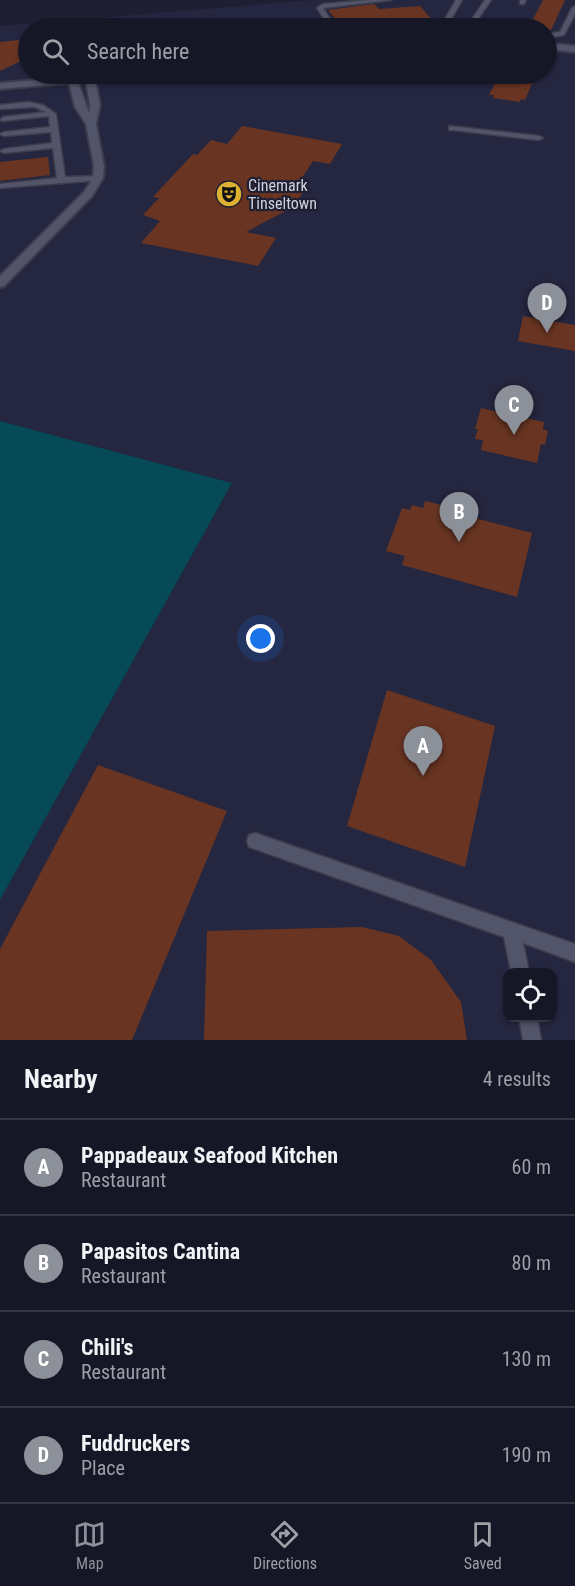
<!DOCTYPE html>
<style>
:root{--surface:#161726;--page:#232432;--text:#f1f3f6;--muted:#9e9fa7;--line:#353643;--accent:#8c9099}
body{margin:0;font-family:"Roboto Condensed",sans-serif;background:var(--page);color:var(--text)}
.controls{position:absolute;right:18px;bottom:18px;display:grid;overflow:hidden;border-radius:12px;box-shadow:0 2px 4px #0004}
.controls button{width:54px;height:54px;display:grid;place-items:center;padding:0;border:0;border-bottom:2px solid var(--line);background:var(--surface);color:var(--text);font:30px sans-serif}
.you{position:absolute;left:261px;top:639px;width:21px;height:21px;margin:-15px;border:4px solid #fff;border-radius:50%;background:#1a73e8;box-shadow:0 0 0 9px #1a73e833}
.badge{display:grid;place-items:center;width:39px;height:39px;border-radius:50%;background:var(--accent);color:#fff;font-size:20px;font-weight:700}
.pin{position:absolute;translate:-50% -50px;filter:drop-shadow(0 2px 3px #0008)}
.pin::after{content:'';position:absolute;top:32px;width:21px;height:18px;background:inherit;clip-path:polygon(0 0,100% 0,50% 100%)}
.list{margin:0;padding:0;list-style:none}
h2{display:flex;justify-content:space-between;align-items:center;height:78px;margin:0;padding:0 24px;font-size:26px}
h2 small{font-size:20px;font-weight:400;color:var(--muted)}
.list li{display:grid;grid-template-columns:39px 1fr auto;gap:18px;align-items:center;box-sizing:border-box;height:96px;padding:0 24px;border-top:2px solid var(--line)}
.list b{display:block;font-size:22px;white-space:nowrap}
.list p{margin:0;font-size:20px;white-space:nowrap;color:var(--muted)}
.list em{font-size:20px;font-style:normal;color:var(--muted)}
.icon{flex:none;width:33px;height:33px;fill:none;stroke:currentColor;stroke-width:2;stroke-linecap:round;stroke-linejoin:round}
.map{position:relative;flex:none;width:575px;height:1040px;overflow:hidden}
.search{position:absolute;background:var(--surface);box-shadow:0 2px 4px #0004;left:18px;right:18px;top:18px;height:66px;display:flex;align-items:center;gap:15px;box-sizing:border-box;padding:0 21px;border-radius:33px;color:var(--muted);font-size:22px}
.sheet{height:462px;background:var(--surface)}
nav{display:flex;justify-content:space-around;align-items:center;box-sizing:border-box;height:84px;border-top:2px solid var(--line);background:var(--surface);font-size:16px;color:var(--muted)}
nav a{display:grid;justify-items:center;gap:3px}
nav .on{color:var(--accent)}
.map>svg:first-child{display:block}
.built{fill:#25263f;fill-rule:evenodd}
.water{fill:#054a56}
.building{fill:#693522}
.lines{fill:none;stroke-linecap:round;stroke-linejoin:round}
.service-casing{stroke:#3c3d4c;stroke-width:3}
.minor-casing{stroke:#3c3d4c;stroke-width:4}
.service{fill:#52546a;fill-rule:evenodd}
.minor{fill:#52546a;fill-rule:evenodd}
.labels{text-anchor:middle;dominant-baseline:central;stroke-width:4.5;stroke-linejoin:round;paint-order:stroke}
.far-poi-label{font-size:16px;fill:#d0d2df;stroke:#1e1f32;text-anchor:start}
</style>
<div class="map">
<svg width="575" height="1040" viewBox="0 0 575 1040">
<rect width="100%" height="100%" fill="#1e1f32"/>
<path class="built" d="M314,0H575V1040H0V900L232,483L0,421V26ZM28,28H546V74H28ZM508,972H552V1017H508Z"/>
<polygon class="water" points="0,421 232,483 0,900"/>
<g class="building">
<polygon points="543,0 565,0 551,30 529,27"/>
<polygon points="374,4 379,9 420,6 433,21 424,21 428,26 416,27 418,28 343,28 328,10"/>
<polygon points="19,40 21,61 0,71 0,42"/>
<polygon points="500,74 536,74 525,100 521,99 520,102 493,98 494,95 489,95"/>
<polygon points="242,126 342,144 330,164 313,161 302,178 304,191 293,207 246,232 276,238 258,266 141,243 160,221 143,215 159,198 153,197 193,154 197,155 211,140 227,144"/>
<polygon points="48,157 50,175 0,181 0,162"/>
<polygon points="523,316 575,325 575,351 518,341"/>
<polygon points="481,408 544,422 543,429 548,431 545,445 541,444 537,463 481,450 483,440 475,439 478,429 475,429"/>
<polygon points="425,501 458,509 456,513 532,533 517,597 402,565 405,556 386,551 402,508 410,510 412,505 423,508"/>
<polygon points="387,690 495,726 465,867 347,826"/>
<polygon points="98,765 227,811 132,1040 0,1040 0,949"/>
<polygon points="362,927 399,936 431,960 461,1002 467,1040 204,1040 207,931"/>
</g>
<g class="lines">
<defs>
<g id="service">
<polygon points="369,0 391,0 323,8 336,28 330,28 317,8 323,4"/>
<polygon points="456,0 462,0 446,28 440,28"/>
<polygon points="485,0 491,0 472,28 466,28"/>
<polygon points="520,0 526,0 524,4 520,4"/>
<polygon points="575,6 575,14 564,35 546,38 546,34 560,32 572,8"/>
<polygon points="28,102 43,105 56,114 65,177 98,176 101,176 101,180 0,188 0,184 57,178 53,148 4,153 0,151 4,149 52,143 51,132 4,136 0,134 4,132 50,127 49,116 3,121 0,120 3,117 46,112 34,107 0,109 0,105"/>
<polygon points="449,126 539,136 543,138 539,140 452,130 449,130"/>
<polygon points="255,833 575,944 575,962 523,943 529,972 511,972 504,937 249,847 247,841 249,835"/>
<polygon points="519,1017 537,1017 541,1040 523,1040"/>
</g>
<g id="minor">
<polygon points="546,43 575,46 575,52 546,49"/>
<path d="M111,74H141L136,77L95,80L100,105L96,124L104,166L103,178L92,196L4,286L0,287V276L84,192L93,178L94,166L86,124L75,107L69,83L0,89V83ZM86,81L90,105L89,113L78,82Z"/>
</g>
</defs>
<use href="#service" class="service-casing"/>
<use href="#minor" class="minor-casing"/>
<use href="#service" class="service"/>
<use href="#minor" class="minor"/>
</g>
<defs>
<symbol id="theatre-disc" viewBox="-11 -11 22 22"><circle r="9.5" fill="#deb133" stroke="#1e1f32"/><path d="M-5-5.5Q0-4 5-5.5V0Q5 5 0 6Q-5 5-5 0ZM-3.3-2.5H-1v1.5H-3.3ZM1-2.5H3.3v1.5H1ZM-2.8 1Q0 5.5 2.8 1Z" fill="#111"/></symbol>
</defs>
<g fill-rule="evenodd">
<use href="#theatre-disc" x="214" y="179" width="30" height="30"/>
</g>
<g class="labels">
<g class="far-poi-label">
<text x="248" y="185">Cinemark<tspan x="248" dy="18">Tinseltown</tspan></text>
</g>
</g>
</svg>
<div class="controls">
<button><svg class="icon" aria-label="locate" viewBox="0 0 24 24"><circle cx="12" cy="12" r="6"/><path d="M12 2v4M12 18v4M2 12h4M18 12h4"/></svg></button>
</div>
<div class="you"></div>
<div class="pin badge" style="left:423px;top:776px">A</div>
<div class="pin badge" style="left:459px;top:542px">B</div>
<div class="pin badge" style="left:514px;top:435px">C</div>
<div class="pin badge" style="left:547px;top:333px">D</div>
<div class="search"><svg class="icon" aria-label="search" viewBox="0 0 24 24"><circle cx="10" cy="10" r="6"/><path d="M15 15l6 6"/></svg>Search here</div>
</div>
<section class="sheet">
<h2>Nearby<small>4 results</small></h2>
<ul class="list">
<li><span class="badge">A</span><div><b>Pappadeaux Seafood Kitchen</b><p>Restaurant</p></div><em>60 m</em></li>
<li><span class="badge">B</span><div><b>Papasitos Cantina</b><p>Restaurant</p></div><em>80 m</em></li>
<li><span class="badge">C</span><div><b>Chili's</b><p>Restaurant</p></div><em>130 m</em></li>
<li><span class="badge">D</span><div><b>Fuddruckers</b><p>Place</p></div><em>190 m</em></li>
</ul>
</section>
<nav>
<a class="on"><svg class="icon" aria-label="map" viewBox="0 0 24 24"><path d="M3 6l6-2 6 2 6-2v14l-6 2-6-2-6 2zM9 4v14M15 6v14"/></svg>Map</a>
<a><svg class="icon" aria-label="directions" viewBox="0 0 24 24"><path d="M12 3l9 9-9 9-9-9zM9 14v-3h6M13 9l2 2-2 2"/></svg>Directions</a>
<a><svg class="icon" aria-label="saved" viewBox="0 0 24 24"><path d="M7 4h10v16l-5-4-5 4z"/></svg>Saved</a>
</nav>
